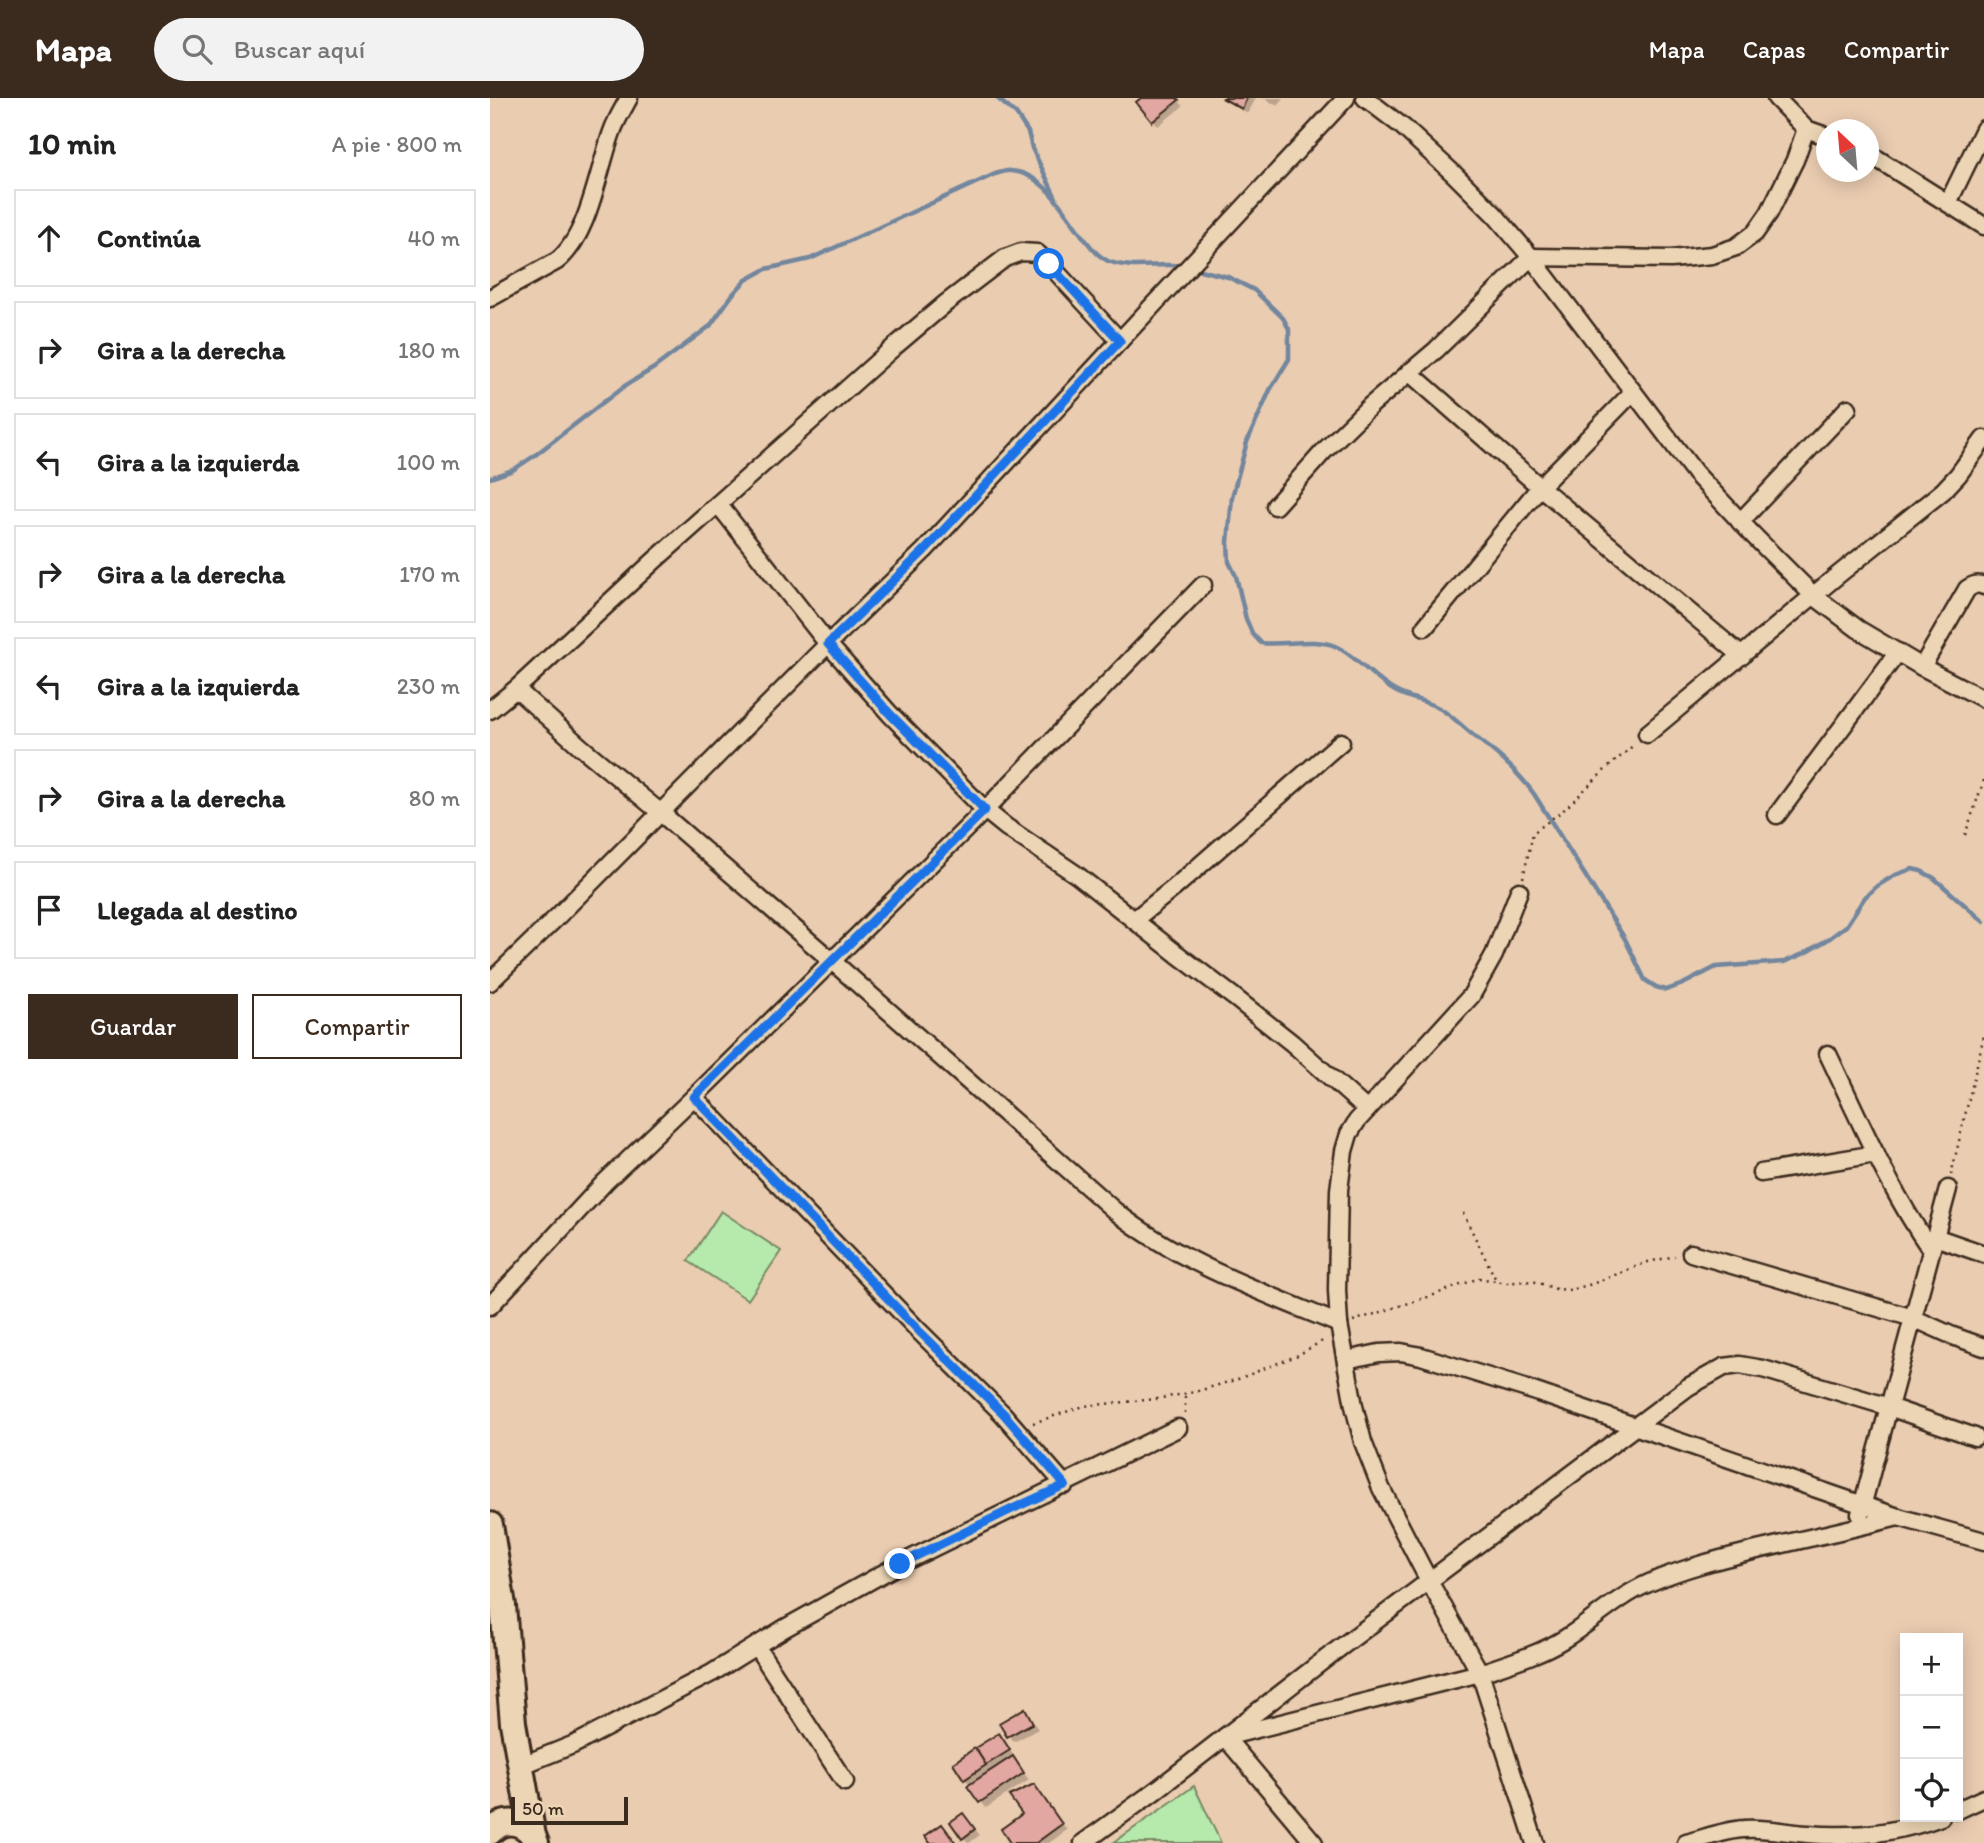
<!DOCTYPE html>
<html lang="es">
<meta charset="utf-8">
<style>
:root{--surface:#fff;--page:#f2f2f2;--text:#222;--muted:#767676;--line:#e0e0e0;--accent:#3b2a1e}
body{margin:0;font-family:Itim,sans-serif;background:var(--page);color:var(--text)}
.controls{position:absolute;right:21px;bottom:21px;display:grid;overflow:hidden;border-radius:0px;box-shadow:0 4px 18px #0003}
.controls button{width:63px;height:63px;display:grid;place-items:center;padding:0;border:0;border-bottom:2px solid var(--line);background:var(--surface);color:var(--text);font:35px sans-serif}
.compass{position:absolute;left:1326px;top:21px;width:63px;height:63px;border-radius:50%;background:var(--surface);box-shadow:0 4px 18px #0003;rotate:334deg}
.scale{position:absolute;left:21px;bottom:18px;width:117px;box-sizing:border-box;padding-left:7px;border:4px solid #3b2a1e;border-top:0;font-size:19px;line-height:24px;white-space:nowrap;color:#3b2a1e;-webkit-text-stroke:5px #ecd5b5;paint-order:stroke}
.stop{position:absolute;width:21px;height:21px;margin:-16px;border:5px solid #1a73e8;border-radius:50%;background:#fff}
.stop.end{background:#1a73e8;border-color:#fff;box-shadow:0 2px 7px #0008}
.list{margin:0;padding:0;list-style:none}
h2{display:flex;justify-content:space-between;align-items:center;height:91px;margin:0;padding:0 28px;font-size:30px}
h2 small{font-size:23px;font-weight:400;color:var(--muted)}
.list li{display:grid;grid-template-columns:46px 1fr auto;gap:21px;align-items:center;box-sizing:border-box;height:98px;margin:0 14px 14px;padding:0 14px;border:2px solid var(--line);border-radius:0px}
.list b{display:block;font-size:26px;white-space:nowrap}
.list em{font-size:23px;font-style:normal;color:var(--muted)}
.actions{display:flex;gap:14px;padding:21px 28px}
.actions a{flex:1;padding:16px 0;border:2px solid var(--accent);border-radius:0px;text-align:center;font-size:24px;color:var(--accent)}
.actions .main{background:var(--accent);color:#fff}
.icon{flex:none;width:38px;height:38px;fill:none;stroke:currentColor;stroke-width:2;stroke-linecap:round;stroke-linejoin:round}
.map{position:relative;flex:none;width:1494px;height:1745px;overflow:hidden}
header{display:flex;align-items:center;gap:42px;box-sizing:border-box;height:98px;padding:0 35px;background:var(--accent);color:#fff}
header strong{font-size:33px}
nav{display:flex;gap:38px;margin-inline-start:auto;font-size:24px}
.search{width:490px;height:63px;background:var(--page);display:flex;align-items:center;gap:18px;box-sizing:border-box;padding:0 24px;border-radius:38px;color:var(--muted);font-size:26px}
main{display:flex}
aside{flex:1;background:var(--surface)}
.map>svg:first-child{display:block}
.green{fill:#b6eaac;stroke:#788a65;stroke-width:2}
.shadow{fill:#0003}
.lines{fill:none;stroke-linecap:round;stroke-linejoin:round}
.stream{stroke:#72869d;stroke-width:4.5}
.building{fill:#e1a7a0;stroke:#3b2a1e;stroke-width:2}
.street-casing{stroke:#3b2a1e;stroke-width:21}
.primary-casing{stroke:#3b2a1e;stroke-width:30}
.path{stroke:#3b2a1e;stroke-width:2.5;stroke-dasharray:2 5;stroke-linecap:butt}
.street{stroke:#ecd5b5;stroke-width:16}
.primary{stroke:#ecd5b5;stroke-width:24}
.route{stroke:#1a73e8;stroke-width:9}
</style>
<header>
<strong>Mapa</strong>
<div class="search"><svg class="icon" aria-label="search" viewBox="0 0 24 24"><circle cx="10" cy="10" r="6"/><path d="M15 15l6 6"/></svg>Buscar aquí</div>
<nav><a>Mapa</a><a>Capas</a><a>Compartir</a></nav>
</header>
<main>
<aside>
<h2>10 min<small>A pie · 800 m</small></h2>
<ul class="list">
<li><svg class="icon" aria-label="ahead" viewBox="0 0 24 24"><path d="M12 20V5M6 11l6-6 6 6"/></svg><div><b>Continúa</b></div><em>40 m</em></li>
<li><svg class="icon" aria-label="right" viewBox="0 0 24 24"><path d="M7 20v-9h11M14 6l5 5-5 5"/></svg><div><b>Gira a la derecha</b></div><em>180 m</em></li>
<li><svg class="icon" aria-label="left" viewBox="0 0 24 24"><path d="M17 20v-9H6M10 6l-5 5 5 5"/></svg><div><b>Gira a la izquierda</b></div><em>100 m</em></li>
<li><svg class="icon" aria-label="right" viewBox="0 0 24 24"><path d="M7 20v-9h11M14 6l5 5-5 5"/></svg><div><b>Gira a la derecha</b></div><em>170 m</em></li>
<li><svg class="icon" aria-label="left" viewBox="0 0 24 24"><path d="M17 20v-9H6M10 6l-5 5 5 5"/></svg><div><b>Gira a la izquierda</b></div><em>230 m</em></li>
<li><svg class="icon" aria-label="right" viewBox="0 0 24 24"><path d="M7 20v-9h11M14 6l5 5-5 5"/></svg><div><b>Gira a la derecha</b></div><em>80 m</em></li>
<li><svg class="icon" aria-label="arrive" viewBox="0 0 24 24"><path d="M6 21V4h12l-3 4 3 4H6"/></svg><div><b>Llegada al destino</b></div></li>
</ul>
<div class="actions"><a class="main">Guardar</a><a>Compartir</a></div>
</aside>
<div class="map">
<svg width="1494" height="1745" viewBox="0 0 1494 1745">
<rect width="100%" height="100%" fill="#eaccb1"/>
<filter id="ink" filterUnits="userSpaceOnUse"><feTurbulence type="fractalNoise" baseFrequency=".0143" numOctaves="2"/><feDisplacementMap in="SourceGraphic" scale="14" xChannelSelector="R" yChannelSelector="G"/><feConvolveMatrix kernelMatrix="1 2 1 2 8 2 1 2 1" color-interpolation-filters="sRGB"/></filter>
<g filter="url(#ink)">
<g class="green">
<polygon points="231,1113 291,1153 258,1202 198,1163"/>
<polygon points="704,1688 731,1745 623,1745"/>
</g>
<g class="shadow">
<polygon points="653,0 687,0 693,8 668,28 663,23"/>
<polygon points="730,0 766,0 758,15"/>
<polygon points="773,0 793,0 788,8"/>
<polygon points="535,1612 548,1631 524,1644 511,1626"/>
<polygon points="509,1637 524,1658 522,1659 539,1682 496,1710 480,1689 482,1688 475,1681"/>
<polygon points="549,1694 577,1732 559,1745 523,1745 534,1717"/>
<polygon points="473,1717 490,1737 479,1745 473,1739"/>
</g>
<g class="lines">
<g class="stream">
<polyline points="507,0 526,16 538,34 542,50 566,100"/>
<path d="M702,170L738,179L764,192L793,220L799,231V261L780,292L757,344L742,399L738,444L739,464L746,478L756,521L762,535L771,545C794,548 823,539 845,548C867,558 883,581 905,593C917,600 932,602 945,608C960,615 970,627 983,637C1006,655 1027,672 1044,696L1135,841L1155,882L1166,889L1176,892L1193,886L1226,869L1294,864L1313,856L1337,842L1356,828L1375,799L1387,788L1405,777L1422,771L1431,773L1444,780L1494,824"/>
<path d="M0,380L23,372L44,358L133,289L164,270L220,228L243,196L256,182L276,171L320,161L505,76C510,75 516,72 521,73C557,75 577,121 598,145C603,152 610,159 618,163C643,173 669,164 694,168"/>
</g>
</g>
<g class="building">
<polygon points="651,0 687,0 689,2 662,24 646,4"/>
<polygon points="732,0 757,0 752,11"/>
<polygon points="535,1610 543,1625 517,1639 509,1625"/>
<polygon points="509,1635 520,1652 496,1667 485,1650"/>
<polygon points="485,1650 496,1667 474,1682 463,1665"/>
<polygon points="523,1658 534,1675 489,1705 477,1688"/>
<polygon points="544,1686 572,1726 546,1745 520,1745 511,1731 532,1716 519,1698"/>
<polygon points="473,1715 485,1731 472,1741 460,1724"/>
<polygon points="452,1726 466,1745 440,1745 435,1738"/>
</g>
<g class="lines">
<defs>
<g id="street">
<polyline points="875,0 913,29 965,77 1005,117 1041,159 1205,375 1264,438 1324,498 1368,531 1432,569 1494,601"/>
<polyline points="1286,0 1316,31 1336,38"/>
<polyline points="1378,55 1494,128"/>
<polyline points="1458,105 1494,31"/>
<path d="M0,200L67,163C99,138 108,72 122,34C126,22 133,11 139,0"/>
<polyline points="919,274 1050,389 1252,558"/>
<polyline points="228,406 338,546 400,616 495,712 516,729 587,777 687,856 744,899 802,945 877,1012"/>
<polyline points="785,408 834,353 880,308 946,252 1041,159 1181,161 1222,157 1246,149 1265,135 1279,115 1305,62 1316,31"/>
<polyline points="1250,424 1358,310"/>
<polyline points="935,529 1050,389 1143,294"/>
<path d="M1432,569L1477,491C1483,487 1487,485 1494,488"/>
<path d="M26,591L91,649L171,715L342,863L625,1113C690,1165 772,1194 849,1226"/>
<polyline points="0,612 26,591 165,462 404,249 456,205 515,160 531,154 547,155 559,166 630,243"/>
<polyline points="1157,636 1348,477 1453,393 1468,377 1494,341"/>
<polyline points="1287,717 1408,554"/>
<polyline points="1029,793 1004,857 981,898 867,1023 859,1036 854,1053 849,1092 847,1192 849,1226 864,1308 873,1344 891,1390 939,1483 990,1575 1045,1745"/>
<polyline points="644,822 684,790 851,644"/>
<polyline points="0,884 66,820 338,546 435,452 856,0"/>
<path d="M1338,956C1370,1023 1399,1091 1441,1152"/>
<polyline points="204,999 430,1234 513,1316 575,1387"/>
<polyline points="1271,1075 1386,1056"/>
<polyline points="1445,1139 1494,1156"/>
<polyline points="1201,1155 1423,1220 1463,1238 1494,1249"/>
<polyline points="0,1208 115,1084 204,999 495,712 713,487"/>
<polyline points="856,1262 889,1255 911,1254 931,1258 1034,1290 1408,1419 1494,1443"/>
<polyline points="1370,1416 1458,1091"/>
<polyline points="266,1548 355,1684"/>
<polyline points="30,1668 85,1646 222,1575 295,1530 410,1466 688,1330"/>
<polyline points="1468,1712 1494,1700"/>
<polyline points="593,1745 665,1693 843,1555 1198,1289 1234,1269 1250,1267 1273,1271 1399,1309 1485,1339"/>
<path d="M824,1745L735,1639L990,1575C1019,1565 1048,1557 1074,1541C1103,1523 1127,1499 1159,1485C1193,1470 1230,1461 1267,1452C1314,1441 1361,1431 1408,1419"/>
<path d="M1196,1745C1215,1740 1235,1732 1254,1731C1275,1729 1297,1735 1318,1736C1364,1740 1408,1735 1451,1719"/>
</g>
<g id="primary">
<polyline points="0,1427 13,1508 23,1625 43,1738"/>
<path d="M0,1734C15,1718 39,1723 46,1745"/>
</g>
</defs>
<use href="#street" class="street-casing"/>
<use href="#primary" class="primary-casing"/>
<g class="path">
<polyline points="1475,737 1494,682"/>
<polyline points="1033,780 1043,735 1076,710 1115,672 1145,646"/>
<polyline points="1461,1077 1494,937"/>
<polyline points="973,1115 1007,1184"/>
<polyline points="863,1223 944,1197 989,1180 1017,1185 1034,1183 1046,1184 1066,1191 1080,1192 1102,1186 1158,1164 1185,1158"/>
<polyline points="695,1315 695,1297"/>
<polyline points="543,1325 594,1308 666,1301 705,1294 748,1281 806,1258 836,1241"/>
</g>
<use href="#street" class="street"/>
<use href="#primary" class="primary"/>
</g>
</g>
<g class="lines" filter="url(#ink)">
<polyline class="route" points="410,1466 520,1412 575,1387 513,1315 430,1234 204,999 495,712 400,616 338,546 435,452 630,243 559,166"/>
</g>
</svg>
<div class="controls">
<button>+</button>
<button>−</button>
<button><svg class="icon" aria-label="locate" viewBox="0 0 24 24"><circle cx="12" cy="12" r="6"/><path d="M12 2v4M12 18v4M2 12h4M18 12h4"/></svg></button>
</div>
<svg class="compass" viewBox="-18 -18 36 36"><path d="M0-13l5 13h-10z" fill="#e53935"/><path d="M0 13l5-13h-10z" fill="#767676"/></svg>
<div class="scale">50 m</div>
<div class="stop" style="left:559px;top:166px"></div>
<div class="stop end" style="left:410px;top:1466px"></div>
</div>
</main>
